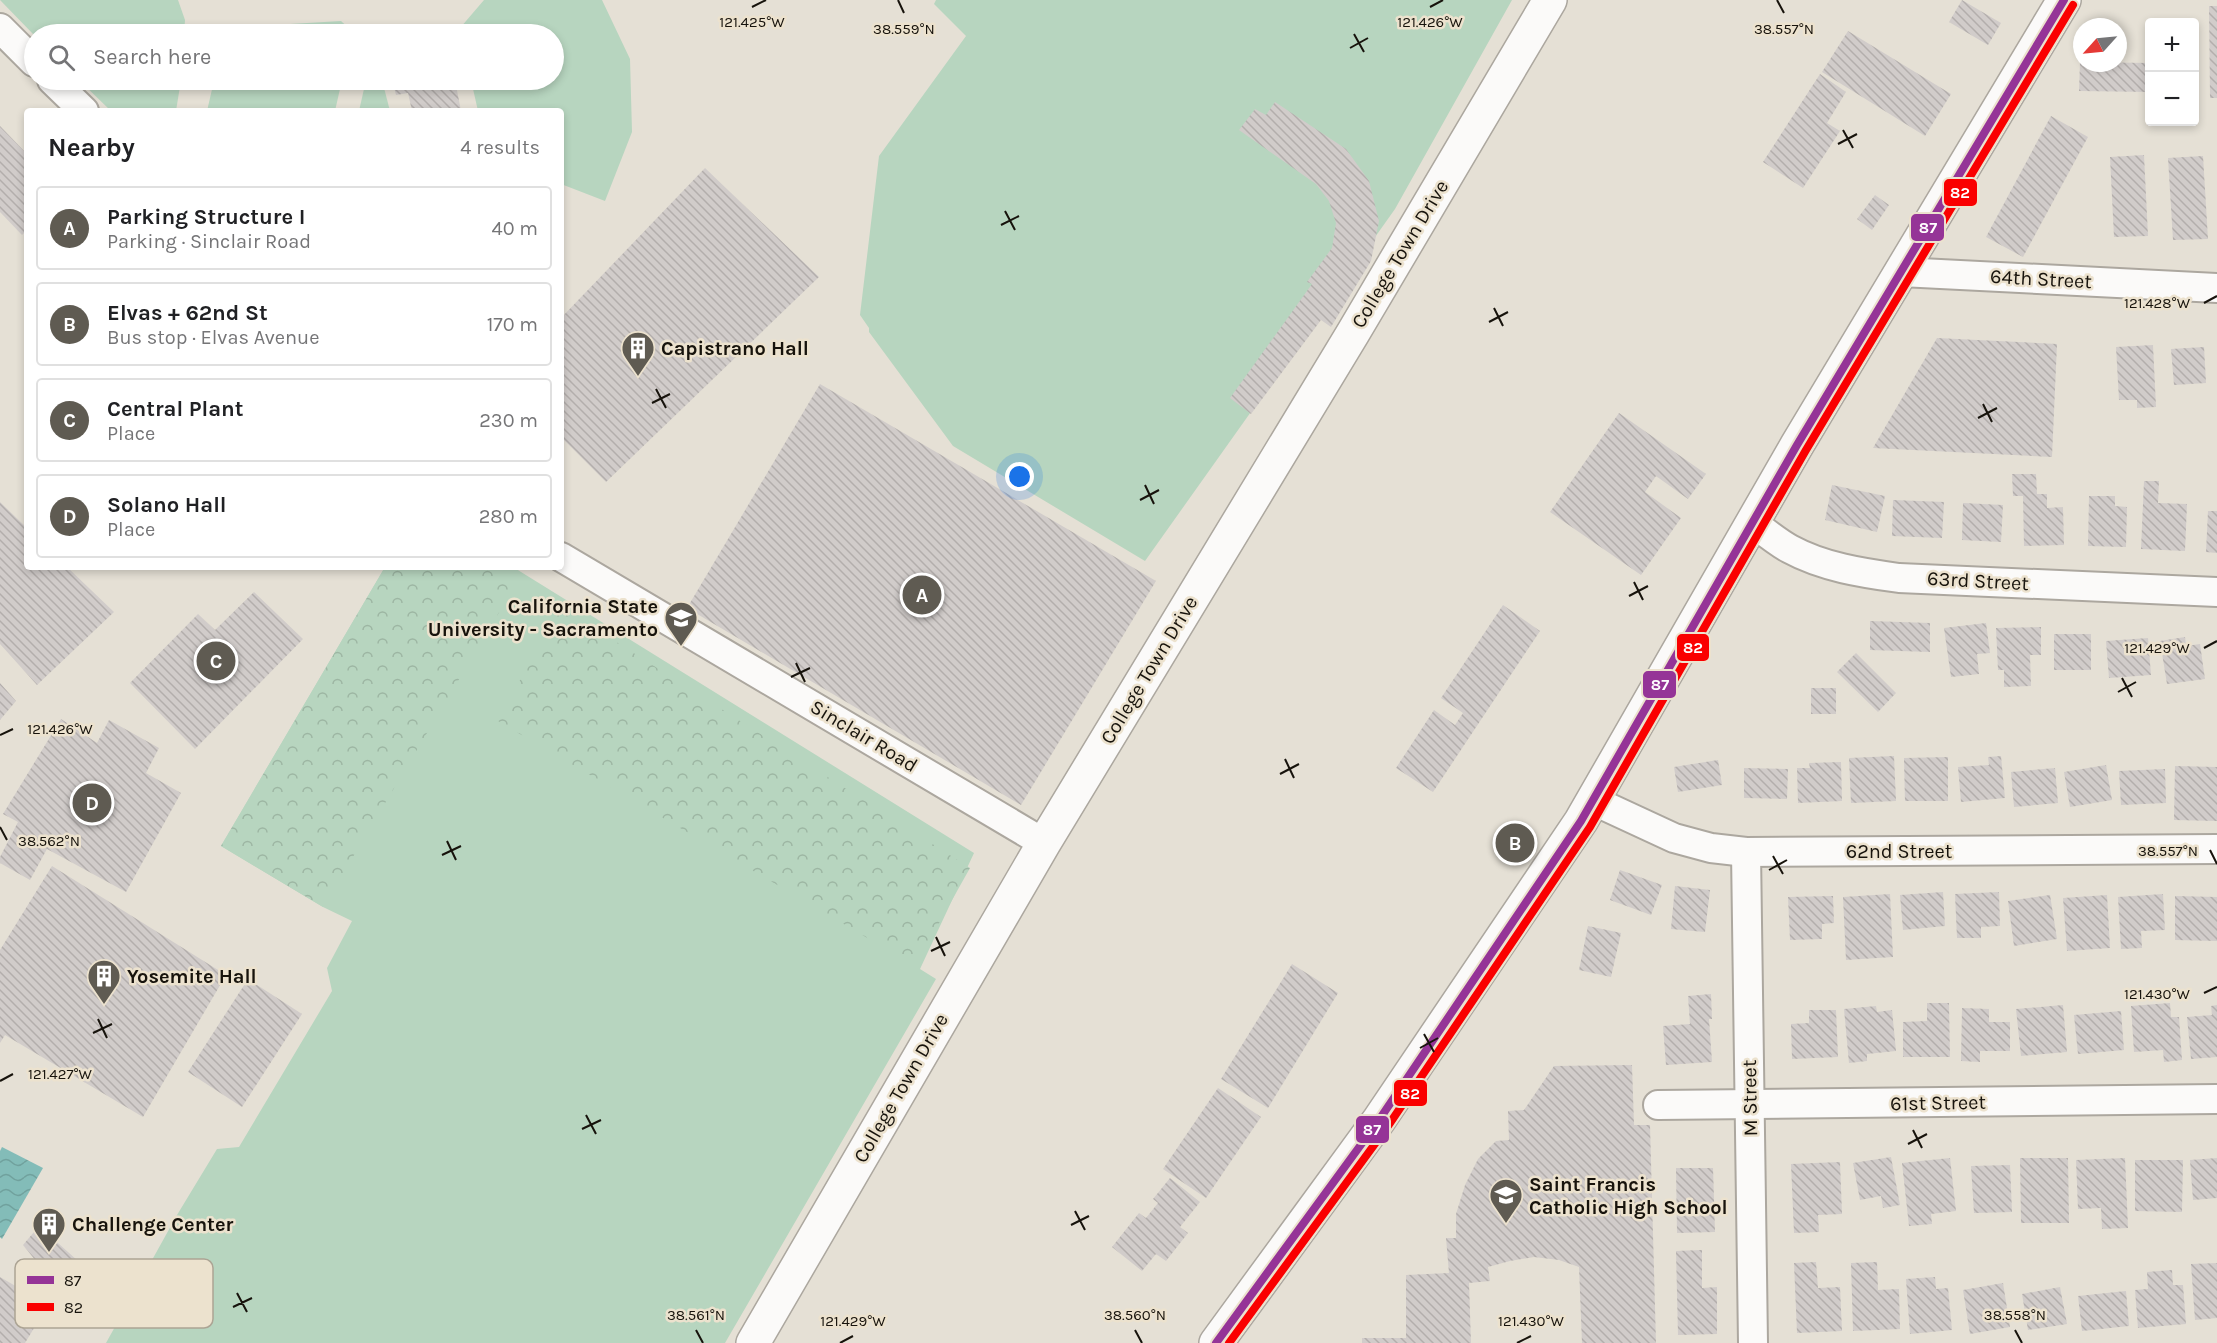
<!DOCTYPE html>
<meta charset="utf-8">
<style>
:root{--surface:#fff;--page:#f2f2f2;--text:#202124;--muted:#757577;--line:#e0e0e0;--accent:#5f5b52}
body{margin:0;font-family:Karla,sans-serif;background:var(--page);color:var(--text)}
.controls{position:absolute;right:18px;top:18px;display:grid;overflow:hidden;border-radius:6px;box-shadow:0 3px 9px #0003}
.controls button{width:54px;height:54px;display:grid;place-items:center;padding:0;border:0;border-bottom:2px solid var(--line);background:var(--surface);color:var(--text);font:30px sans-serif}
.compass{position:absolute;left:2073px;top:18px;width:54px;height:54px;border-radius:50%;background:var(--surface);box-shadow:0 3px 9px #0003;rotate:243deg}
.you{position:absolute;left:1020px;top:477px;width:21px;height:21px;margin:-15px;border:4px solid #fff;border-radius:50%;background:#1a73e8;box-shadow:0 0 0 9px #1a73e833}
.badge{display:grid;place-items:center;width:39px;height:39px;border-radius:50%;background:var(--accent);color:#fff;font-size:20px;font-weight:700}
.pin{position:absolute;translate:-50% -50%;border:3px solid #fff;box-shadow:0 2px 6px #0006}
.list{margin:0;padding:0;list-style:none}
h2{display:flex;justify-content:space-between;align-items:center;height:78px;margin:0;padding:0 24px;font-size:26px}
h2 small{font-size:20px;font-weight:400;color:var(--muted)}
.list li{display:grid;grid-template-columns:39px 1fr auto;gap:18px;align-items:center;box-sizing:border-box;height:84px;margin:0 12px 12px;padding:0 12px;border:2px solid var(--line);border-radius:6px}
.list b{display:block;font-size:22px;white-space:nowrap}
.list p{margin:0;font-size:20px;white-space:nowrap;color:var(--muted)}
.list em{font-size:20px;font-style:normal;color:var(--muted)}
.icon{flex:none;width:33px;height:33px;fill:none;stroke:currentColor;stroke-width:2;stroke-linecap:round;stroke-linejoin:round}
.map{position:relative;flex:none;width:2217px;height:1343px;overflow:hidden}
.search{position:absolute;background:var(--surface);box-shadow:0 3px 9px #0003;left:24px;top:24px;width:540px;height:66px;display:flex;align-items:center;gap:15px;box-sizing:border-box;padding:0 21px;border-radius:33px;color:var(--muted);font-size:22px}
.panel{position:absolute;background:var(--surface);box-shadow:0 3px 9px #0003;left:24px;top:108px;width:540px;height:462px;border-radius:6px}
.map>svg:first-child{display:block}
.green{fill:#b7d5bf}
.forest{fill:url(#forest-crowns)}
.water{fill:url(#water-waves)}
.building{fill:url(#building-back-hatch)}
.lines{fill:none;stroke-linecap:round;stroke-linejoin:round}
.minor-casing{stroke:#aca79f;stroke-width:32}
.tertiary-casing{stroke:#aca79f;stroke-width:36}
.secondary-casing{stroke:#aca79f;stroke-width:36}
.minor{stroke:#fbfaf9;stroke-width:28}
.tertiary{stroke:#fbfaf9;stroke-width:33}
.secondary{stroke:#fbfaf9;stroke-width:33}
.bus-1-casing{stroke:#ece2ce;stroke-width:12}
.bus-2-casing{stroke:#ece2ce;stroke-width:12}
.bus-1{stroke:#953497;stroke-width:8}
.bus-2{stroke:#fa0000;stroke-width:8}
.ticks{fill:none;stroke:#17130c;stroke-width:2}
.labels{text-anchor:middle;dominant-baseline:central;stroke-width:5;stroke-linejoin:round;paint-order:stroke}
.street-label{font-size:20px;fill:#17130c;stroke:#ece2ce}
.poi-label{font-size:20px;font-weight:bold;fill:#17130c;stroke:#ece2ce;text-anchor:start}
.key{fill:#ece2ce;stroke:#aca494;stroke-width:1.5}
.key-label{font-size:16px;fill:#17130c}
.ticks-label{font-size:15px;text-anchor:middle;fill:#17130c;stroke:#ece2ce;stroke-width:5;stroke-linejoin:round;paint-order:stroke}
.line-badge{stroke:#ece2ce;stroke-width:2}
.badge-label{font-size:16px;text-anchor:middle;font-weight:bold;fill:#fff}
</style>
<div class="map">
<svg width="2217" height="1343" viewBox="0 0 2217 1343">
<defs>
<pattern id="forest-crowns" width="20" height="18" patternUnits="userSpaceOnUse" patternTransform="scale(1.5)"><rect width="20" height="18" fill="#b7d5bf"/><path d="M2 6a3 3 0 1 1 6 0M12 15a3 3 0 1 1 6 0" fill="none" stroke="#9db6a3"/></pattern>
<pattern id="water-waves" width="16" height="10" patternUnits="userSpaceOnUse" patternTransform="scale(1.5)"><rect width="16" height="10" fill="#83bcb8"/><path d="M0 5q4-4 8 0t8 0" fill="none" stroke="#70a19d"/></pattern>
<pattern id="building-back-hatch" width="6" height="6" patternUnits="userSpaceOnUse" patternTransform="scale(1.5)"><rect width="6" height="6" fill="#d1ccca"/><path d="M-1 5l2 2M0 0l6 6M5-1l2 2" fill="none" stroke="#b3aeac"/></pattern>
</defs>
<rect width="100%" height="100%" fill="#e5e0d5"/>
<g class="green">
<polygon points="0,0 178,0 185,20 184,34 34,35"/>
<polygon points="484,0 602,0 630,59 632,132 605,201 561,184 561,111 478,111 471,80 554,80 554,34 461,34 460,28"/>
<polygon points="936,0 1512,0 1395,209 1145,561 953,446 869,332 869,328 860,315 879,156 966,36 934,4"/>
<polygon points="341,21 353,32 352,34 255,34 273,25"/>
<polygon points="79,80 181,80 176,111 111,111"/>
<polygon points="217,80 342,80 335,111 207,111 213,85"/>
<polygon points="366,80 382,80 390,111 359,111"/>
<polygon points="385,567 513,567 974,853 920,969 936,979 725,1343 106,1343 177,1215 217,1149 239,1147 332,991 327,968 352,921 323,907 221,846"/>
</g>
<g class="forest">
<polygon points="385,567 490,567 516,584 323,907 221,846"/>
<polygon points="560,606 970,868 915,966 498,721"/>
</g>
<polygon class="water" points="2,1147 43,1168 2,1239 0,1237 0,1151"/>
<g class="building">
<polygon points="1962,0 2001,23 1988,45 1949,22"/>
<polygon points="2209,6 2217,6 2217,98 2210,98"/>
<polygon points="1848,31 1951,94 1925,136 1822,72"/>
<polygon points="2080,62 2150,63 2150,92 2079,91"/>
<polygon points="1820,74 1846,92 1827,123 1840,131 1803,188 1763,162"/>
<polygon points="392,80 455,80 461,111 412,111 408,93 396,95"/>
<polygon points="1275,102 1346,149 1369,181 1379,221 1371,261 1331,327 1321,320 1251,414 1230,398 1312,284 1307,282 1332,248 1336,223 1329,201 1316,184 1239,130 1255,109 1266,115"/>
<polygon points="2051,116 2088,137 2023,257 1986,237"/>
<polygon points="0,126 27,154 27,230 22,235 0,212"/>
<polygon points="2144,155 2148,236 2114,237 2110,157"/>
<polygon points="2203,156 2208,239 2173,240 2168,158"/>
<polygon points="705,168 819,277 606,482 561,437 561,318"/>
<polygon points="1875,195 1889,205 1872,230 1857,219"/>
<polygon points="1937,338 2057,344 2052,457 1873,448"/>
<polygon points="2153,345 2156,407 2137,408 2137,400 2119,400 2116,347"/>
<polygon points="2204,347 2206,383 2174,385 2171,349"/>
<polygon points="820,384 1156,581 1021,805 687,608"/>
<polygon points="1619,413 1706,474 1688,499 1656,476 1645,492 1681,518 1641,575 1550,512"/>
<polygon points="2012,474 2036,474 2037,494 2047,494 2047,508 2063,507 2064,545 2024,546 2023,496 2013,496"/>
<polygon points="2144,481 2159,481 2158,503 2187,504 2185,551 2141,549"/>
<polygon points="1832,485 1885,496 1877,532 1825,520"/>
<polygon points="2089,496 2115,496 2115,506 2127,507 2126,547 2088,546"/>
<polygon points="1893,500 1944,502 1942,538 1892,536"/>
<polygon points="0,502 27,528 27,567 67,567 114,612 37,685 0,644"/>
<polygon points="1963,503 2003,505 2001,542 1962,540"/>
<polygon points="2208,511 2217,511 2217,553 2206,552"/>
<polygon points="254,592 303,639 195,749 130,683 198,614 215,630"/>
<polygon points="1503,605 1540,631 1433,792 1396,768 1434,710 1455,725 1463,713 1441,698"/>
<polygon points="1870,621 1930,623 1930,652 1870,650"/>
<polygon points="1986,623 1990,653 1977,654 1979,674 1951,677 1944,628"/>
<polygon points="2041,627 2041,655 2030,655 2031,686 2004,687 2004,670 1998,670 1996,628"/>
<rect x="2054" y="634" width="37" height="36"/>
<polygon points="2185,637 2186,646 2200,644 2205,679 2167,684 2160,641"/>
<polygon points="2148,638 2151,675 2109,678 2106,641"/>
<polygon points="1856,653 1896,693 1878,712 1837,672"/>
<polygon points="0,683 16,701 0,720"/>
<rect x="1811" y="688" width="25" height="26"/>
<polygon points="61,719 97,743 109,720 159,748 146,773 181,793 126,892 47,849 30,880 0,863 0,857 18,822 3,814"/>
<polygon points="1894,756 1896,801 1851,803 1849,758"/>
<polygon points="2001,756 2005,798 1961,802 1958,767 1989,765 1988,757"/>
<polygon points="1948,757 1948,801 1905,801 1904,758"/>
<polygon points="1718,760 1722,785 1678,792 1674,767"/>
<polygon points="1841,762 1842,801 1798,803 1797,768 1810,768 1809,763"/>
<polygon points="2106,765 2112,800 2070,807 2064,772"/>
<polygon points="2175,766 2217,767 2217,821 2174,820"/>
<polygon points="1744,768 1788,769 1787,799 1744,798"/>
<polygon points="2055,768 2058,803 2014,807 2011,772"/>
<polygon points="2165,769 2166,803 2121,805 2119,771"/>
<polygon points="52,866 226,975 143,1117 5,1035 0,1043 0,950"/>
<polygon points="1620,870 1662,885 1651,915 1610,900"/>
<polygon points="1675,886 1710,890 1705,932 1671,929"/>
<polygon points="1943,892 1945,926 1903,930 1900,895"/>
<polygon points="1999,892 2000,926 1981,927 1981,938 1957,938 1955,894"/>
<polygon points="1890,894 1893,957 1846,960 1843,897"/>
<polygon points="2163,894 2165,930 2141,931 2142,948 2121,949 2118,897"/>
<polygon points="2050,895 2057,939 2014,946 2008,901"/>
<polygon points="2107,895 2110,948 2067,951 2063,898"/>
<polygon points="1833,896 1834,923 1822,924 1822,939 1790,940 1788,897"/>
<polygon points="2175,896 2217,897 2217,941 2175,940"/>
<polygon points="1588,926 1621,933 1611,977 1579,970"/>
<polygon points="1292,964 1338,993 1268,1108 1221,1079"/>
<polygon points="248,979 302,1014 242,1107 188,1072"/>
<polygon points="1711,994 1712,1019 1709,1019 1712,1062 1666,1065 1663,1026 1690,1024 1688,996"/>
<polygon points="1927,1003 1949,1003 1950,1057 1903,1057 1903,1022 1927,1021"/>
<polygon points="2170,1003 2171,1017 2179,1017 2182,1060 2164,1062 2163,1050 2134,1052 2131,1006"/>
<polygon points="2063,1005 2067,1052 2021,1056 2016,1009"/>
<polygon points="2217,1005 2217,1057 2191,1059 2187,1017 2212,1015 2211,1006"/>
<polygon points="1876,1006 1877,1012 1892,1010 1896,1051 1867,1054 1867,1061 1849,1063 1844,1009"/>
<polygon points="1962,1008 1989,1009 1989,1022 2010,1022 2010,1051 1980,1051 1980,1062 1961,1061"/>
<polygon points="1809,1010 1836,1010 1838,1057 1792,1059 1791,1024 1809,1023"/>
<polygon points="2121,1011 2124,1050 2078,1054 2074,1015"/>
<polygon points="1632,1065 1634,1125 1650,1125 1656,1343 1582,1343 1579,1267 1559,1260 1534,1257 1510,1261 1488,1267 1490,1281 1469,1283 1471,1343 1362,1343 1362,1338 1406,1338 1406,1275 1449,1273 1446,1238 1456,1238 1456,1214 1465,1185 1478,1159 1496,1141 1509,1140 1508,1111 1524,1110 1554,1066"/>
<polygon points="1218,1088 1261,1117 1206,1198 1163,1169"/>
<polygon points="1891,1157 1900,1205 1883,1208 1881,1196 1860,1200 1853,1163"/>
<polygon points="1950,1158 1956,1211 1931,1214 1932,1224 1909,1226 1902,1163"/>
<polygon points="2020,1158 2068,1158 2069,1223 2021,1223"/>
<polygon points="2125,1158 2128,1228 2102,1229 2101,1208 2078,1209 2076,1160"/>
<polygon points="2217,1158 2217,1198 2193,1200 2190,1160"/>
<polygon points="2135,1160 2183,1160 2182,1212 2135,1211"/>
<polygon points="1840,1162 1842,1214 1818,1215 1819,1232 1794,1233 1791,1164"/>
<polygon points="2010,1165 2012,1212 1974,1213 1971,1166"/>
<polygon points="1676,1168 1713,1168 1715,1232 1677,1233"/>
<polygon points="1170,1178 1200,1202 1180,1227 1188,1233 1166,1261 1156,1254 1142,1271 1112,1247 1139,1213 1146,1218 1158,1203 1153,1199"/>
<polygon points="39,1226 78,1261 61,1287 30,1270 36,1261 23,1245"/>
<polygon points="1702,1250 1702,1288 1717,1287 1717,1334 1678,1335 1676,1251"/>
<polygon points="1816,1262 1818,1288 1840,1287 1842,1331 1797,1333 1794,1263"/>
<polygon points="1877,1262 1878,1290 1899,1289 1900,1329 1853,1331 1851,1263"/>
<polygon points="2217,1263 2217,1318 2195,1320 2191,1264"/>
<polygon points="2172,1270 2173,1285 2183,1285 2186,1324 2138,1328 2135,1290 2148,1289 2147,1272"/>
<polygon points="0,1277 48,1305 25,1343 0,1343"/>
<polygon points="1935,1277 1936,1289 1948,1288 1952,1330 1910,1334 1906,1279"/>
<polygon points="2003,1283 2010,1327 1970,1334 1963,1290"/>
<polygon points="2060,1287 2067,1324 2028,1330 2022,1294"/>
<polygon points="2126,1291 2129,1326 2082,1331 2078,1296"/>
</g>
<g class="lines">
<defs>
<g id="minor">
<polyline points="0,28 34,62"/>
<polyline points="52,80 84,111"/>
<polyline points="1901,272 2217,288"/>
<path d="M1752,522C1764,531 1777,542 1790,549C1823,567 1862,573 1899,578L2217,592"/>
<polyline points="561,557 1044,843"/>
<polyline points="1592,800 1674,838 1711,848 1746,852 2217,849"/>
<polyline points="1746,852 1753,1343"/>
<polyline points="1658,1105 2217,1099"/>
</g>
<polyline id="tertiary" points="753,1343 1044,843 1353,333 1550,0"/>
<polyline id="secondary" points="1216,1343 1379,1120 1581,821 1797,445 2064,0"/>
</defs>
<use href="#minor" class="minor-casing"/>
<use href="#tertiary" class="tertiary-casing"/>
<use href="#secondary" class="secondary-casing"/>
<use href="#minor" class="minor"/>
<use href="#tertiary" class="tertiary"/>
<use href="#secondary" class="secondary"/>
<defs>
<polyline id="bus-1" points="1216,1343 1379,1120 1581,821 1797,445 2064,0"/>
<polyline id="bus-2" points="1229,1343 1388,1126 1590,827 1806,450 2073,5"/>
</defs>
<use href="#bus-1" class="bus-1-casing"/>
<use href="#bus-2" class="bus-2-casing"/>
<use href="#bus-1" class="bus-1"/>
<use href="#bus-2" class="bus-2"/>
</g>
<path class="ticks" d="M898,0L904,13M1777,0L1784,13M752,7L766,0M1430,7L1443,0M1354,34L1364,52M1350,48L1368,38M1843,130L1853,148M1838,144L1857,134M1005,211L1015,230M1001,225L1019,216M2204,303L2217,296M1494,308L1503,326M1489,322L1508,312M656,389L666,408M652,403L670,394M1983,404L1992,422M1978,418L1997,408M1145,485L1154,504M1140,500L1159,490M1634,582L1643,600M1629,596L1648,586M2204,648L2217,641M796,663L805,682M791,677L810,668M2122,678L2132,697M2118,692L2136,682M0,735L13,729M1285,759L1294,778M1280,774L1299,764M0,827L7,840M447,841L456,860M2210,850L2217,864M442,855L461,846M1773,856L1783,874M1769,870L1787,860M936,937L945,956M931,951L950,942M2204,993L2217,987M98,1019L107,1038M93,1033L112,1024M1424,1034L1434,1052M1420,1048L1438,1038M0,1081L13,1074M586,1115L596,1134M582,1129L601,1120M1913,1130L1922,1148M1908,1144L1927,1134M1075,1211L1085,1230M1071,1225L1089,1216M237,1293L247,1312M233,1307L252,1298M696,1330L703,1343M1135,1330L1142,1343M2015,1330L2022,1343M840,1343L853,1336M1517,1343L1531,1336"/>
<defs>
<symbol id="building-pin" viewBox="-11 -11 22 30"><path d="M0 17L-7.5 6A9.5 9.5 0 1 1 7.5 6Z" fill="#5f5b52" stroke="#ece2ce"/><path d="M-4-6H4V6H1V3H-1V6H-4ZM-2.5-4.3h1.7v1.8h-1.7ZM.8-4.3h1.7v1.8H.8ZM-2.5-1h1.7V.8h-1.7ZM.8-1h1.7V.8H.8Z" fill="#fff"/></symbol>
<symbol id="university-pin" viewBox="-11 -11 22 30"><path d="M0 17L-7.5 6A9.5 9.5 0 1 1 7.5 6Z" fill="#5f5b52" stroke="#ece2ce"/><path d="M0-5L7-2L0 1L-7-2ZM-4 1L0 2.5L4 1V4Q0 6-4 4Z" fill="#fff"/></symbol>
<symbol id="school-pin" viewBox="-11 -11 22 30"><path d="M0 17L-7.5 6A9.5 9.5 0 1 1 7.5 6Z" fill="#5f5b52" stroke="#ece2ce"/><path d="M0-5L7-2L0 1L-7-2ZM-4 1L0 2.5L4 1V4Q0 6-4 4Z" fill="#fff"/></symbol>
</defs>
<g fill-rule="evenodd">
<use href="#building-pin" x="619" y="329" width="38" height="52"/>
<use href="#university-pin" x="662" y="599" width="38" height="52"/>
<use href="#building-pin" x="85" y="957" width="38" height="52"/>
<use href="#school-pin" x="1487" y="1176" width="38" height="52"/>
<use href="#building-pin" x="30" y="1205" width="38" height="52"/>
</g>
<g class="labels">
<g class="street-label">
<text transform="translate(1400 254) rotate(-59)">College Town Drive</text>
<text transform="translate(2041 279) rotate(3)">64th Street</text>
<text transform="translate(1978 581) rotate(3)">63rd Street</text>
<text transform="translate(1149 670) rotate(-59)">College Town Drive</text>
<text transform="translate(864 736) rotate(31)">Sinclair Road</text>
<text x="1899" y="851">62nd Street</text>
<text transform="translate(901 1088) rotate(-60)">College Town Drive</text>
<text transform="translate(1750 1098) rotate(-91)">M Street</text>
<text transform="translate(1938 1103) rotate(-1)">61st Street</text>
</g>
<g class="poi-label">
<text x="661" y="348">Capistrano Hall</text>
<text x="658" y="606" text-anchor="end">California State<tspan x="658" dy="23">University - Sacramento</tspan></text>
<text x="127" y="976">Yosemite Hall</text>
<text x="1529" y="1184">Saint Francis<tspan x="1529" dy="23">Catholic High School</tspan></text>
<text x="72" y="1224">Challenge Center</text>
</g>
</g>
<rect x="15" y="1259" width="198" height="69" rx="9" class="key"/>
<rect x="27" y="1276" width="27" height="8" fill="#953497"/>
<rect x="27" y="1303" width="27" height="8" fill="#fa0000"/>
<g class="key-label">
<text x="64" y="1286">87</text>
<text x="64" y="1313">82</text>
</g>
<g class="ticks-label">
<text x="1430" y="27">121.426°W</text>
<text x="752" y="27">121.425°W</text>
<text x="904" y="34">38.559°N</text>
<text x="1784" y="34">38.557°N</text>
<text x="2157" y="308">121.428°W</text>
<text x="2157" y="653">121.429°W</text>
<text x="60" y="734">121.426°W</text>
<text x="49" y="846">38.562°N</text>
<text x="2168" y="856">38.557°N</text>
<text x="2157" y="999">121.430°W</text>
<text x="60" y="1079">121.427°W</text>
<text x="696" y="1320">38.561°N</text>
<text x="1135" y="1320">38.560°N</text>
<text x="2015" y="1320">38.558°N</text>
<text x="853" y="1326">121.429°W</text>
<text x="1531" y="1326">121.430°W</text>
</g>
<g class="line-badge">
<rect x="1943" y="178" width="35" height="29" rx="6" fill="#fa0000"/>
<rect x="1910" y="213" width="35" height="29" rx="6" fill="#953497"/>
<rect x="1676" y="633" width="34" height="29" rx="6" fill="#fa0000"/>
<rect x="1642" y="670" width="35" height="29" rx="6" fill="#953497"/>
<rect x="1393" y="1079" width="35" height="28" rx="6" fill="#fa0000"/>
<rect x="1355" y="1115" width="35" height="29" rx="6" fill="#953497"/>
</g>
<g class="badge-label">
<text x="1960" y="198">82</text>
<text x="1928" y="233">87</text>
<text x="1693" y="653">82</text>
<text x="1660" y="690">87</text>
<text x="1410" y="1099">82</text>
<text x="1372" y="1135">87</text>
</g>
</svg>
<div class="controls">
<button>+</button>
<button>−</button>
</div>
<svg class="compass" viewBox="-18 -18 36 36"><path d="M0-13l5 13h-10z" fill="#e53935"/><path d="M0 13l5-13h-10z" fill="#757577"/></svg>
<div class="you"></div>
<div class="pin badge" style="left:922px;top:595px">A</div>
<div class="pin badge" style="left:1515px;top:843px">B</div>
<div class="pin badge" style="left:216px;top:661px">C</div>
<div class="pin badge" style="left:92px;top:803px">D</div>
<div class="search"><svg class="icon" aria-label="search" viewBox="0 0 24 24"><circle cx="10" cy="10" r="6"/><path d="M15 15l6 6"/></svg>Search here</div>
<section class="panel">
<h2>Nearby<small>4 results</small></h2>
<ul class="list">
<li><span class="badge">A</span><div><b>Parking Structure I</b><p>Parking · Sinclair Road</p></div><em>40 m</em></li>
<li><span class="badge">B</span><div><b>Elvas + 62nd St</b><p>Bus stop · Elvas Avenue</p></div><em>170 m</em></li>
<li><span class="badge">C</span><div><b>Central Plant</b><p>Place</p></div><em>230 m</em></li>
<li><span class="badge">D</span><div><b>Solano Hall</b><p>Place</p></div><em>280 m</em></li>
</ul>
</section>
</div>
